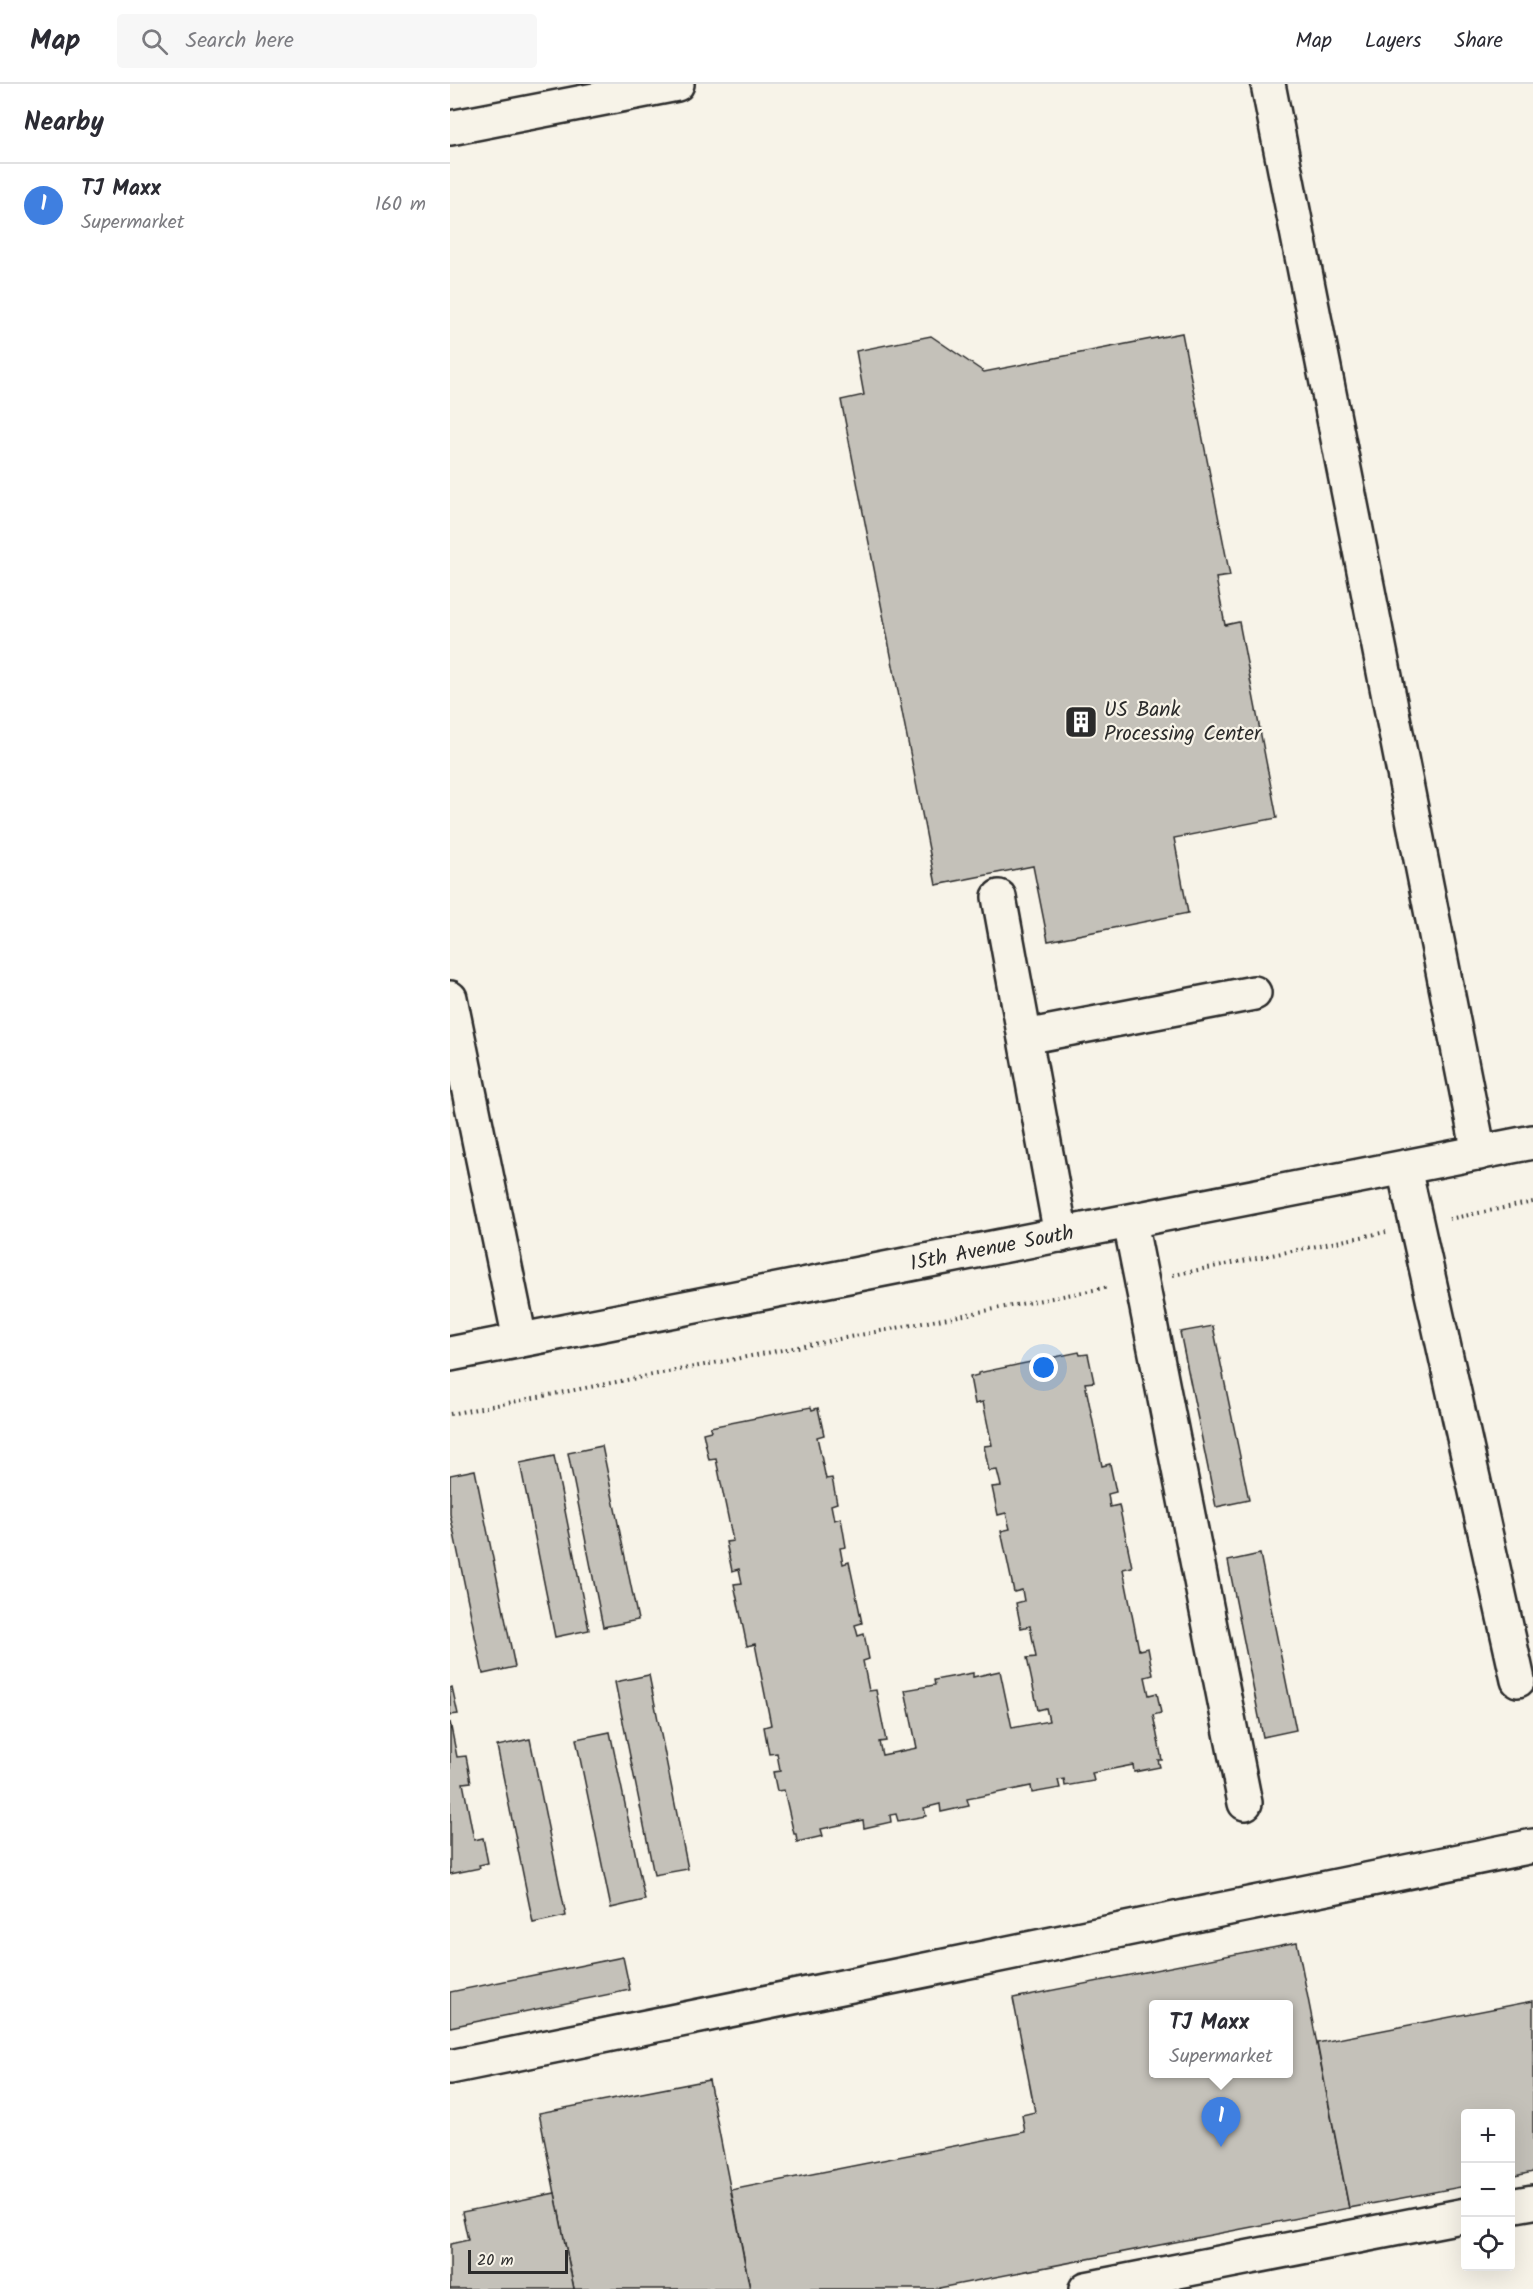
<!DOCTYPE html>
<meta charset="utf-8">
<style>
:root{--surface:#fff;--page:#f7f7f7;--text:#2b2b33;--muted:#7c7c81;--line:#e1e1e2;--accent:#111827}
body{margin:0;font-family:Kalam,sans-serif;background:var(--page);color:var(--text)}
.controls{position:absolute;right:18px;bottom:18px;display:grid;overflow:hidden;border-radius:6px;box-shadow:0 6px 24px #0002}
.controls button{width:54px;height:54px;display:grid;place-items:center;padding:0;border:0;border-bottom:2px solid var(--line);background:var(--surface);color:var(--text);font:30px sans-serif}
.scale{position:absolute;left:18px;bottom:15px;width:100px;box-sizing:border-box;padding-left:6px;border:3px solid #2b2b2b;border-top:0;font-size:16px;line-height:21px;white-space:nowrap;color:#2b2b2b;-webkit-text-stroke:4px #f7f3e8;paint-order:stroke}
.you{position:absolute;left:594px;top:1284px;width:21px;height:21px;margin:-15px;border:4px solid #fff;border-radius:50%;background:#1a73e8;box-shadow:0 0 0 9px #1a73e833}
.badge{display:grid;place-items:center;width:39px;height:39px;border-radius:50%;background:var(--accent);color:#fff;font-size:20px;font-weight:700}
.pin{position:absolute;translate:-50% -50px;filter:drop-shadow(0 2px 3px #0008)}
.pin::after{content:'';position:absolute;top:32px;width:21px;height:18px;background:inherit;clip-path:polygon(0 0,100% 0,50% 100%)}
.popup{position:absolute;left:699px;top:1916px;width:144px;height:78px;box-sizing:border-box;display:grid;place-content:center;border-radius:6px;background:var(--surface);filter:drop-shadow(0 2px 4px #0005);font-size:20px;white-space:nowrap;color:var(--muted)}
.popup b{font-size:22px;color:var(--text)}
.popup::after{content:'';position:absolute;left:50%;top:100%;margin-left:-12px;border:12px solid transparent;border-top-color:var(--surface)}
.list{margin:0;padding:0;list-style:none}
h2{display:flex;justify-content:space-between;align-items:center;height:78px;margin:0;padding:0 24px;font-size:26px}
h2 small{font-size:20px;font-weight:400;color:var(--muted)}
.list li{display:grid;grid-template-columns:39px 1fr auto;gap:18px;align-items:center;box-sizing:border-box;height:84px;padding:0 24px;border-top:2px solid var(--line)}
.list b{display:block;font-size:22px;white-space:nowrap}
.list p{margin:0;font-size:20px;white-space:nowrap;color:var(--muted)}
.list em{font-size:20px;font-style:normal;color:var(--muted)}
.icon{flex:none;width:33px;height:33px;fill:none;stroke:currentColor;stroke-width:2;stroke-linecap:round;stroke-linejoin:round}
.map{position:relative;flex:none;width:1083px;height:2205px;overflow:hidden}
header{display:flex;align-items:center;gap:36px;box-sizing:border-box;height:84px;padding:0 30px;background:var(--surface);border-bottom:2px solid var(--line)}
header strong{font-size:28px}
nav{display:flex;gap:33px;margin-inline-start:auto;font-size:21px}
.search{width:420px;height:54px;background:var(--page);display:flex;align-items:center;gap:15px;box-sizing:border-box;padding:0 21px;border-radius:6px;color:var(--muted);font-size:22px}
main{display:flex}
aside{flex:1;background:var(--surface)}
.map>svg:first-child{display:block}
.building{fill:#c4c1b9;stroke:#2b2b2b;stroke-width:1.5;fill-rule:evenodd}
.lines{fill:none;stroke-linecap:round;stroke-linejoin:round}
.minor-casing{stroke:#2b2b2b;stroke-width:38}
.path{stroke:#2b2b2b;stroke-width:4;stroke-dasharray:1.5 4.5;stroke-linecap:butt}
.minor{stroke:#f7f3e8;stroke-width:33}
.labels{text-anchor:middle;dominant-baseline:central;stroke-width:4.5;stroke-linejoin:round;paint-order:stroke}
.poi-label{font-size:21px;fill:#2b2b2b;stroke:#f7f3e8;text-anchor:start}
.street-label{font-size:21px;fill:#2b2b2b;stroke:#f7f3e8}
</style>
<header>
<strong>Map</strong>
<div class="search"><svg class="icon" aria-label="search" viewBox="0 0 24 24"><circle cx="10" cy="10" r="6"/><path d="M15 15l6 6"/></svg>Search here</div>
<nav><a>Map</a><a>Layers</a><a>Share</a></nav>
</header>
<main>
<aside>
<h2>Nearby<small></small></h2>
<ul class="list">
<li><span class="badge" style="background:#3f7fe0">1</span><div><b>TJ Maxx</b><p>Supermarket</p></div><em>160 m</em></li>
</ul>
</aside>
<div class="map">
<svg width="1083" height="2205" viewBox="0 0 1083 2205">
<rect width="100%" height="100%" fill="#f7f3e8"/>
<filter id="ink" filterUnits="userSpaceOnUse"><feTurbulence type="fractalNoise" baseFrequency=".0167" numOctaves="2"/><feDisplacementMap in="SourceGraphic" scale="12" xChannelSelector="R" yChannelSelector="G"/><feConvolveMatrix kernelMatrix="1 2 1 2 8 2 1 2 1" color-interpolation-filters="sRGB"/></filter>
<g filter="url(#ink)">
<g class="building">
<polygon points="732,249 780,492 766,494 775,541 789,538 827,734 724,754 738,829 598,857 583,782 486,801 391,316 414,311 406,267 481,252 534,288"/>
<polygon points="763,1242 799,1416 766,1423 730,1248"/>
<polygon points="629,1268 630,1271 638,1270 644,1298 635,1299 652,1382 660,1380 666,1408 658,1410 660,1423 669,1421 682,1483 673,1485 689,1566 698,1564 703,1591 695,1593 699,1611 707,1609 711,1629 703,1631 712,1676 708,1676 710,1683 684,1688 683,1681 642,1689 644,1697 615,1702 614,1695 608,1696 610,1704 582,1709 581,1702 517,1715 519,1722 491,1728 490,1720 474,1724 476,1732 448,1737 446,1730 440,1731 441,1738 414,1744 413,1736 371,1745 373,1752 347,1758 346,1750 344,1750 334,1706 327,1707 323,1688 330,1687 327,1669 319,1670 314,1643 321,1641 305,1560 297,1562 284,1500 292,1499 289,1485 282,1487 276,1458 283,1457 266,1375 259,1376 253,1349 261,1347 260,1343 361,1323 362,1326 368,1324 374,1351 367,1353 376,1395 382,1394 387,1419 381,1421 384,1436 391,1434 396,1463 390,1464 393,1480 399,1478 412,1539 405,1541 408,1552 414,1550 419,1575 413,1577 419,1607 426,1606 436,1657 429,1658 432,1671 467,1664 455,1606 485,1601 484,1596 523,1589 523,1593 550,1587 562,1644 599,1637 596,1624 588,1626 577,1574 586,1573 580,1542 571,1544 566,1519 574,1517 572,1506 564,1508 551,1447 560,1445 556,1429 548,1431 542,1403 551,1402 547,1386 539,1387 534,1362 542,1361 533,1318 525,1320 520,1293 528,1291 528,1289"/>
<polygon points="152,1362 188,1536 153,1543 118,1369"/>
<polygon points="104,1372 139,1546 105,1553 70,1379"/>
<polygon points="25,1386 65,1583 33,1590 0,1430 0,1391"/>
<polygon points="810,1470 846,1646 813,1653 778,1477"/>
<polygon points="199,1591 238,1785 204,1791 165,1598"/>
<polygon points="2,1603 8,1630 0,1631 0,1604"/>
<polygon points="0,1638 7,1673 16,1672 21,1698 13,1699 24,1756 33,1754 38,1779 29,1781 30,1784 0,1790"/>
<polygon points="160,1648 195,1816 161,1824 126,1655"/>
<polygon points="80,1655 116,1832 83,1839 47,1662"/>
<path d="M847,1858L899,2124L484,2205H300L281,2106L575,2048L572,2031L585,2028L563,1914ZM704,1920H838V1990H704Z"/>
<polygon points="173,1873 180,1906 0,1943 0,1908"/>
<polygon points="1083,1917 1083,2088 1060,2093 1060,2030 1016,2030 1016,2102 899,2124 867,1959"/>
<polygon points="259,1996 300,2205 124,2205 89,2029"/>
<polygon points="105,2109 124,2205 0,2205 0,2160 18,2156 12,2128"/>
</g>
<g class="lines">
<defs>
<g id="minor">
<polyline points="818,0 1029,1069"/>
<polyline points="0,44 227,0"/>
<polyline points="549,813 611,1151"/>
<polyline points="0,914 70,1256"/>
<polyline points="575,953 804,909"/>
<polyline points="954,1084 1068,1596"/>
<polyline points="680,1138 795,1719"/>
<polyline points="0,1270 1083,1058"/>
<polyline points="0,1983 1083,1762"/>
<polyline points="1060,2122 1083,2118"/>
<polyline points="636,2205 1016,2131"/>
</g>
</defs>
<use href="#minor" class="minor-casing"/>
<g class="path">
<polyline points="999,1135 1083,1118"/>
<polyline points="723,1191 936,1148"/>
<polyline points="0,1330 659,1203"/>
</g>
<use href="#minor" class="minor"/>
</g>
</g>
<defs>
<symbol id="building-square" viewBox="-11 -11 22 22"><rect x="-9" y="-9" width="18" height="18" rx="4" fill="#2b2b2b" stroke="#f7f3e8"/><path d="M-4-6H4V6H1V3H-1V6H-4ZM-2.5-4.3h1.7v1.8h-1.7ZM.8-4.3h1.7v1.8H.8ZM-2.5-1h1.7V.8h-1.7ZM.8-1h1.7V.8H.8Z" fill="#fff"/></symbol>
</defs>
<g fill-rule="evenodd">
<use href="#building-square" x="612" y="619" width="38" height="38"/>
</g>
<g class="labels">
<g class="poi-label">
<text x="654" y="626">US Bank<tspan x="654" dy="24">Processing Center</tspan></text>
</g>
<g class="street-label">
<text transform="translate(542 1165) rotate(-11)">15th Avenue South</text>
</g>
</g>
</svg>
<div class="controls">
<button>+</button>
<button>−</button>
<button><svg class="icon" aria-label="locate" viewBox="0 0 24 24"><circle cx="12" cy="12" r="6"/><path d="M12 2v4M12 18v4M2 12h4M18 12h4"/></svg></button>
</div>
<div class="scale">20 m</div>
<div class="you"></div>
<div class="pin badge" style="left:771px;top:2063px;background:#3f7fe0">1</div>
<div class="popup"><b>TJ Maxx</b>Supermarket</div>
</div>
</main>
